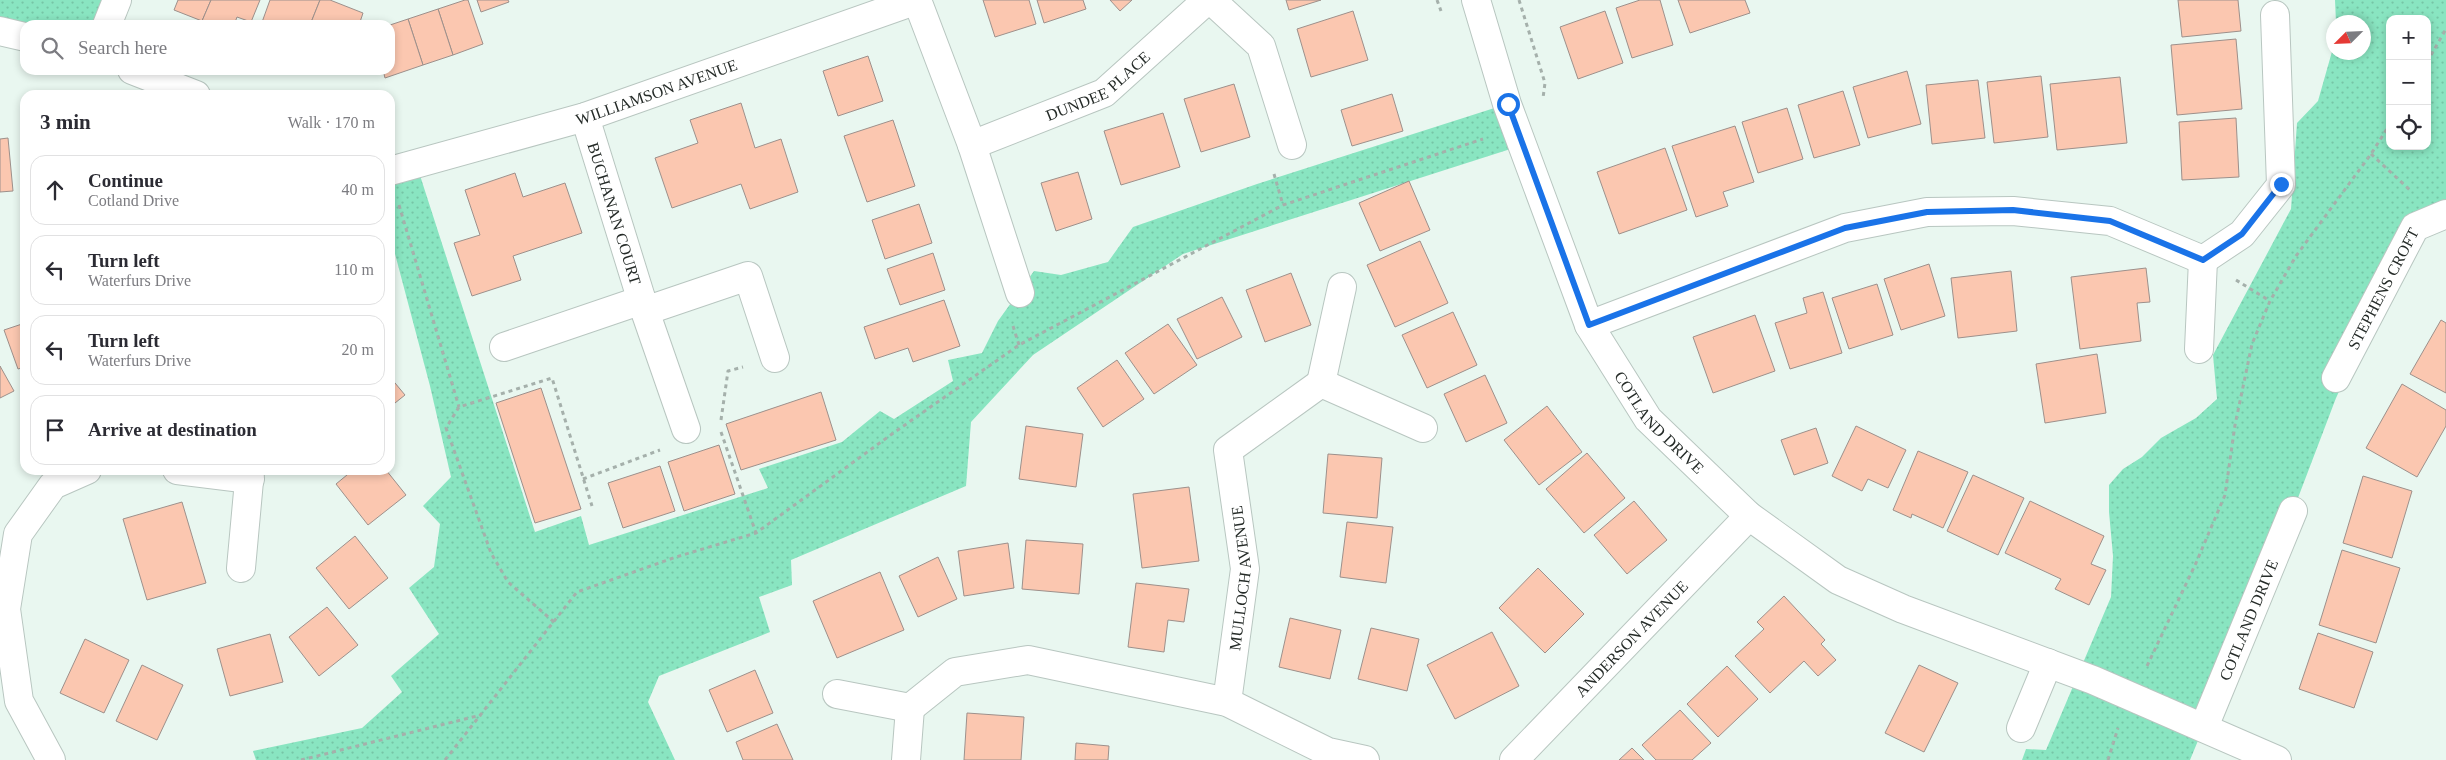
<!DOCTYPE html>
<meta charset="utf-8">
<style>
:root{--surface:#fff;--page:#f2f2f3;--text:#2b2b33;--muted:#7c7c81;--line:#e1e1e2}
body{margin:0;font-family:"Times New Roman",serif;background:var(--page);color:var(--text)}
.controls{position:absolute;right:15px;top:15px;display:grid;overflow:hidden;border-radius:10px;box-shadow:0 2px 8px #0003}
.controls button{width:45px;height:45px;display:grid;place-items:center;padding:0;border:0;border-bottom:1px solid var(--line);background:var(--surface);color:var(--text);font:25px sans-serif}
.compass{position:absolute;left:2326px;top:15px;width:45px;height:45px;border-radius:50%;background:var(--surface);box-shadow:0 2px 8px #0003;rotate:246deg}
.stop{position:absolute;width:15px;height:15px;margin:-11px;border:4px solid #1a73e8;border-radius:50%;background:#fff}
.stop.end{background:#1a73e8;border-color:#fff;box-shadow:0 1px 5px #0008}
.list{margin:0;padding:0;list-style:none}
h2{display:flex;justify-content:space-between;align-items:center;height:65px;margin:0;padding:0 20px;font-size:21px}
h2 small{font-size:16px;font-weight:400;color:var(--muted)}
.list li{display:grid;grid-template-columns:32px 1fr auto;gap:15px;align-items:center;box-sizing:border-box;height:70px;margin:0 10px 10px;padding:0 10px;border:1px solid var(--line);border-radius:15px}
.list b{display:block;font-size:19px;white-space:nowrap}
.list p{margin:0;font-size:16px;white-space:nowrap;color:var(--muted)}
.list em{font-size:16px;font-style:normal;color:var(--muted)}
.icon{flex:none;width:28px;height:28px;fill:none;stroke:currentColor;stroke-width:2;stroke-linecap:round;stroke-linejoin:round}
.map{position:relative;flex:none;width:2446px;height:760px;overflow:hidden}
.search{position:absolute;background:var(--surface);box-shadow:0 2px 8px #0003;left:20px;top:20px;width:375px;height:55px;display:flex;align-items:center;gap:12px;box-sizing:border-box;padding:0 18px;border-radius:15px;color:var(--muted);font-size:19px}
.panel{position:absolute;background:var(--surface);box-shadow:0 2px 8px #0003;left:20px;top:90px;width:375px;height:385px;border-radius:15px}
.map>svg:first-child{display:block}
.park{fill:url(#park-dots);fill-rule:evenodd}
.building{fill:#fbc7b0;stroke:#9d908b}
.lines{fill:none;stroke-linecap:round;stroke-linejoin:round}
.minor-casing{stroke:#b8c6c0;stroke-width:30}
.path{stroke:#a5b0ab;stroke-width:3;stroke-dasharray:4 4;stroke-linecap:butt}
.minor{stroke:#fff;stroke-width:28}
.route{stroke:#1a73e8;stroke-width:6}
.labels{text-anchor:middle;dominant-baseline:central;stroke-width:4.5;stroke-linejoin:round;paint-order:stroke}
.street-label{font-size:16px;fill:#252b28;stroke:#fff}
</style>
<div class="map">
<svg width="2446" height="760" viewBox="0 0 2446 760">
<defs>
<pattern id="park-dots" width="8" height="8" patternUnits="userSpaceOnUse" patternTransform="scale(1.25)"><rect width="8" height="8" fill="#89e5c1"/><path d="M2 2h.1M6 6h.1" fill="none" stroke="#76c5a6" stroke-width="1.8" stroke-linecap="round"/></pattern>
</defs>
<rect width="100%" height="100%" fill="#e9f7f0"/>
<g class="park">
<polygon points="0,0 117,0 107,25 25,25 0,31"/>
<path d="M2335,0H2446V214L2415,227L2336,398L2293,511L2190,760H2022L2026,749L2046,750L2111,597L2113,556L2109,512V485L2123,469L2142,457L2161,438L2196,418L2217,399L2213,355L2291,209L2297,123L2318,101L2333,48L2334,52H2364V22H2336ZM2390,19H2427V146H2390Z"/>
<polygon points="1507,104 1523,145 1183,254 1033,355 971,422 966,486 791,560 792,585 759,597 770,632 659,676 648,702 675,760 256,760 253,751 362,728 402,692 391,676 439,634 409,588 434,567 440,524 423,506 451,477 430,386 390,235 390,171 416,163 535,532 581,516 589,545 768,488 759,469 842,442 880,411 894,419 953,381 948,360 982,353 998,321 1034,271 1061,275 1108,262 1133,227 1257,184"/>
</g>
<g class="building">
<polygon points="178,0 211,0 202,21 174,10"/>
<polygon points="211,0 260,0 251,22 237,17 234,25 212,25 202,21"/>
<polygon points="270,0 320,0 310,25 261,25"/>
<polygon points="320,0 330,0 363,13 359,25 310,25"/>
<polygon points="465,0 468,0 483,44 453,55 438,9"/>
<polygon points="477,0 508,0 509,2 481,12"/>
<polygon points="983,0 1029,0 1036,24 995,37"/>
<polygon points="1037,0 1083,0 1086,9 1044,23"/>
<polygon points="1110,0 1132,0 1120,11"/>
<polygon points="1286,0 1321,0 1289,10"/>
<polygon points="1640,0 1660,0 1673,45 1632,58 1616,8"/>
<polygon points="1678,0 1745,0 1750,13 1690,33"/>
<polygon points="2178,0 2238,0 2241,31 2182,37"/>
<polygon points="438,9 453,55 423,65 408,19"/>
<polygon points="1353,11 1368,60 1311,77 1297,29"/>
<polygon points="1605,11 1623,63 1578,79 1560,27"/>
<polygon points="408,19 423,65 385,78 383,70 390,70 390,25"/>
<polygon points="2236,39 2242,109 2177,115 2171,45"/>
<polygon points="868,56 883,101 838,116 823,71"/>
<polygon points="1907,71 1921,124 1868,138 1853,87"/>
<polygon points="2041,76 2048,137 1994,143 1987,82"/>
<polygon points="2120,77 2127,143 2057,150 2050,84"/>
<polygon points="1978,80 1985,138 1932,144 1926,85"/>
<polygon points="1234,84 1250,137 1201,152 1184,99"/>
<polygon points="1843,91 1860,145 1814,158 1798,105"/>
<polygon points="1392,94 1403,131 1352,146 1341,110"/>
<polygon points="741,103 755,148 781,139 798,192 750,209 741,184 672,208 655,158 698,143 690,120"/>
<polygon points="1787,108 1803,159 1758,173 1742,122"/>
<polygon points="1163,113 1180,167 1121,185 1104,131"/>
<polygon points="2236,118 2239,177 2182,180 2179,122"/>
<polygon points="893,120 915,186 867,202 844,136"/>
<polygon points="1735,126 1754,182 1723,192 1728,206 1696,217 1672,146"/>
<polygon points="8,138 13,191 0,192 0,139"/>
<polygon points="1665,148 1687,210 1619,234 1597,172"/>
<polygon points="1078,172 1092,219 1056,231 1041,183"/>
<polygon points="515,173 523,197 565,183 582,233 513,256 521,280 472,296 454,243 480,235 465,190"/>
<polygon points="1409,181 1430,230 1380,251 1359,203"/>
<polygon points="919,204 932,243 885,259 872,220"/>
<polygon points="1420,241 1448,303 1395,327 1367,265"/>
<polygon points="933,253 945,290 900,305 887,269"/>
<polygon points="1929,264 1945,316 1901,330 1884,279"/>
<polygon points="2146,268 2150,302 2137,303 2141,341 2080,349 2071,277"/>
<polygon points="2011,271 2017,331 1958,338 1951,278"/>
<polygon points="1291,273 1311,325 1265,342 1246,290"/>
<polygon points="1877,284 1893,335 1849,349 1832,298"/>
<polygon points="1823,292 1842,353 1790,369 1775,323 1807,313 1803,298"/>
<polygon points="1222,297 1242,337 1197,359 1177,319"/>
<polygon points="944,300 960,346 913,362 908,348 875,359 864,327"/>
<polygon points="1453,312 1477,365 1427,388 1402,335"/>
<polygon points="1755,315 1775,371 1713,393 1693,337"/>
<polygon points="2441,320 2446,323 2446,393 2410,374"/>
<polygon points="25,323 25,367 18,369 4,330"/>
<polygon points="1168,324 1197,365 1154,394 1125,353"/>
<polygon points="2097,354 2106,413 2045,423 2036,364"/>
<polygon points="1117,360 1144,399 1103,427 1077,388"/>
<polygon points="0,366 14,391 0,398"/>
<polygon points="1485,375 1507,423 1466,442 1444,394"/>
<polygon points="390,377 405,395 390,407"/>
<polygon points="2402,384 2446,410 2446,426 2417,477 2366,448"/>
<polygon points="541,388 581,509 535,523 496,403"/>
<polygon points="821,392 836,440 741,470 726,424"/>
<polygon points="1547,406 1582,452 1539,485 1504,440"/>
<polygon points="1026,426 1083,434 1076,487 1019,479"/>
<polygon points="1856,426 1906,450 1888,488 1868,479 1862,491 1832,476"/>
<polygon points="1816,428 1828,463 1794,475 1781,440"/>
<polygon points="719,445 735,494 684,511 668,462"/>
<polygon points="1918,451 1968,472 1943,528 1912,514 1911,518 1893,510"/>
<polygon points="1587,453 1625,498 1584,533 1546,489"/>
<polygon points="1328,454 1382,458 1377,518 1323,513"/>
<polygon points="660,466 675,511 623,528 608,483"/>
<polygon points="353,470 386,470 406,495 368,525 336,484"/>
<polygon points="1973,475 2024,498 1998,555 1947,531"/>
<polygon points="2363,476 2412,491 2392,558 2343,543"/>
<polygon points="1189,487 1199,561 1142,568 1133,494"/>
<polygon points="1634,501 1667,540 1627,574 1594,535"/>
<polygon points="2030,501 2104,536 2091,564 2106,570 2089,605 2055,589 2061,579 2005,553"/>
<polygon points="182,502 206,583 147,600 123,519"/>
<polygon points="1347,522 1393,527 1386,583 1340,577"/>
<polygon points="355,536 388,578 349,609 316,568"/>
<polygon points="1026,540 1083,544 1079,594 1022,589"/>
<polygon points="1008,543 1014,588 964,596 958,551"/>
<polygon points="2342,550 2400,568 2376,643 2319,625"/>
<polygon points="938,557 957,599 918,617 899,576"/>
<polygon points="1538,568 1584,614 1545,653 1499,608"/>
<polygon points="880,572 904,630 837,658 813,601"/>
<polygon points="1136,583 1189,589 1184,622 1168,620 1164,652 1128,647"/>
<polygon points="1784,596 1825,640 1821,644 1836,660 1818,676 1804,661 1770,693 1735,656 1764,629 1757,622"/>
<polygon points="327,607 358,645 319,676 289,637"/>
<polygon points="1290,618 1341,630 1330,679 1279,667"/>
<polygon points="1371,628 1419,639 1407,691 1358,679"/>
<polygon points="1492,632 1519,686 1455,719 1427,665"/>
<polygon points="2318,633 2373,652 2354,708 2299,689"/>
<polygon points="270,634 283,682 230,696 217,649"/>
<polygon points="85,639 129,660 104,713 60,693"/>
<polygon points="142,665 183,685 157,740 116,721"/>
<polygon points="1919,665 1958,683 1924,752 1885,733"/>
<polygon points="1727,666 1758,699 1718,737 1687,704"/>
<polygon points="755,670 773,713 727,732 709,690"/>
<polygon points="1680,710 1711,743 1692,760 1656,760 1642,745"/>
<polygon points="967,713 1024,717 1021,760 964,760"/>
<polygon points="777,724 793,760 743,760 736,742"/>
<polygon points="1076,743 1109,746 1108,760 1075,760"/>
<polygon points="1632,748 1644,760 1619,760"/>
</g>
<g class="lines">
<defs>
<g id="minor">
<polyline points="917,0 972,145 1020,293"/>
<polyline points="1211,0 1261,46 1292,145"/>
<path id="s1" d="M1476,0L1507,104L1589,325L1648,419L1749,516L1838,580L1903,609L2093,680L2277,760"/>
<polyline points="107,25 117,0"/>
<polyline points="0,31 25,37"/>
<polyline points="132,70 196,95"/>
<path id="s2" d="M585,117L645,311L686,429"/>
<path id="s3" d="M972,145L1104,93L1207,0"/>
<path id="s4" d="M390,171L585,117L917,0"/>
<polyline points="645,311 748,276 775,358"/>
<polyline points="1589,325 1845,228 1927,212 2013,211 2110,221 2203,260 2242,234 2281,185 2275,15"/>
<polyline points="504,347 642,300"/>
<polyline points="2199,349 2203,260"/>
<path id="s5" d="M2336,378L2415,227L2446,214"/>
<polyline points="1321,383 1342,287"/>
<polyline points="177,470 250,479"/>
<polyline points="241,568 250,470"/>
<polyline points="837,694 910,708 955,672 1028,660 1227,702 1328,752 1365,760"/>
<path id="s6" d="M1227,702L1245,569L1228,450L1321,383L1423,428"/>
<path id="s7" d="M2204,727L2293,511"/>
<polyline points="2021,728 2048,663"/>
<polyline points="51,760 19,701 6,609 18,534 53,485 87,470"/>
<polyline points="906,760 910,708"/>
<path id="s8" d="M1514,760L1749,516"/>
</g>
</defs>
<use href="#minor" class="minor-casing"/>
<g class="path">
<polyline points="1437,0 1441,11"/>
<polyline points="1519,0 1545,83 1543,98"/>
<polyline points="2427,62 2446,29"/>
<polyline points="2371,154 2411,191"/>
<polyline points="1274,174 1283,205"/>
<polyline points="399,205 459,407"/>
<polyline points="2236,280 2270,301"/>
<polyline points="1013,326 1019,345"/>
<polyline points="721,420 728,371 743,367"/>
<polyline points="721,432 756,533"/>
<polyline points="583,479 660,450"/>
<polyline points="554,622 508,582 491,553 446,428 459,407 552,378 592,506"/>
<polyline points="2147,666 2196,563 2225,495 2235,425 2252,344 2270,301 2296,256 2371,154 2390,124"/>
<polyline points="301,760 481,715"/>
<polyline points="445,760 577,592 676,557 756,533 892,434 1019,345 1283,205 1483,139"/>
<polyline points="2108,760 2118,728"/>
</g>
<use href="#minor" class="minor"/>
</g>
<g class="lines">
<polyline class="route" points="1508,104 1589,325 1845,228 1927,212 2013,210 2110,221 2203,260 2242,234 2281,184"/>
</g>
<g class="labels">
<g class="street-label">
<text stroke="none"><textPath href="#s3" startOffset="140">DUNDEE PLACE</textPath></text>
<text stroke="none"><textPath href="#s4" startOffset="278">WILLIAMSON AVENUE</textPath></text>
<text stroke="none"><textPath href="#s2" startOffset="101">BUCHANAN COURT</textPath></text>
<text stroke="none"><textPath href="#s5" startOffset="101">STEPHENS CROFT</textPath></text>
<text stroke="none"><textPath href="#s1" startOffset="465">COTLAND DRIVE</textPath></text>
<text stroke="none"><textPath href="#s6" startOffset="125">MULLOCH AVENUE</textPath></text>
<text stroke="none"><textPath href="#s7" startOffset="116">COTLAND DRIVE</textPath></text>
<text stroke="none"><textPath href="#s8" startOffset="169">ANDERSON AVENUE</textPath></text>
</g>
</g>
</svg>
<div class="controls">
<button>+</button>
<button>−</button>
<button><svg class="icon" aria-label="locate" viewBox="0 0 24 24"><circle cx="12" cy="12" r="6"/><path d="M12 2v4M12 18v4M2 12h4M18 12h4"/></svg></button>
</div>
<svg class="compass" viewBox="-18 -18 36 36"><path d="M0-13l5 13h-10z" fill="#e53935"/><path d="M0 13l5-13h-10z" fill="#7c7c81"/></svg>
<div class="stop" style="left:1508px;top:104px"></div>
<div class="stop end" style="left:2281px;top:184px"></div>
<div class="search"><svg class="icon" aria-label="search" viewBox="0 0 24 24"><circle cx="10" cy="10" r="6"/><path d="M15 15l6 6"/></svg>Search here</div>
<section class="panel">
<h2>3 min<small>Walk · 170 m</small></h2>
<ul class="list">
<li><svg class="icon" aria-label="ahead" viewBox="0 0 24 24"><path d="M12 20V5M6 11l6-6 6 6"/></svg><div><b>Continue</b><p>Cotland Drive</p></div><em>40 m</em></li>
<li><svg class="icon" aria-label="left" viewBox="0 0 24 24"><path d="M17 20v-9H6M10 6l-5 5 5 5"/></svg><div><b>Turn left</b><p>Waterfurs Drive</p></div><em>110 m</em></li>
<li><svg class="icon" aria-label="left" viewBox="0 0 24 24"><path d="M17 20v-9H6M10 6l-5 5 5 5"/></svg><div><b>Turn left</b><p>Waterfurs Drive</p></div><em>20 m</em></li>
<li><svg class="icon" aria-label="arrive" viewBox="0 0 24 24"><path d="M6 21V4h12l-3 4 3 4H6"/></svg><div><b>Arrive at destination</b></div></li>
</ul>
</section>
</div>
